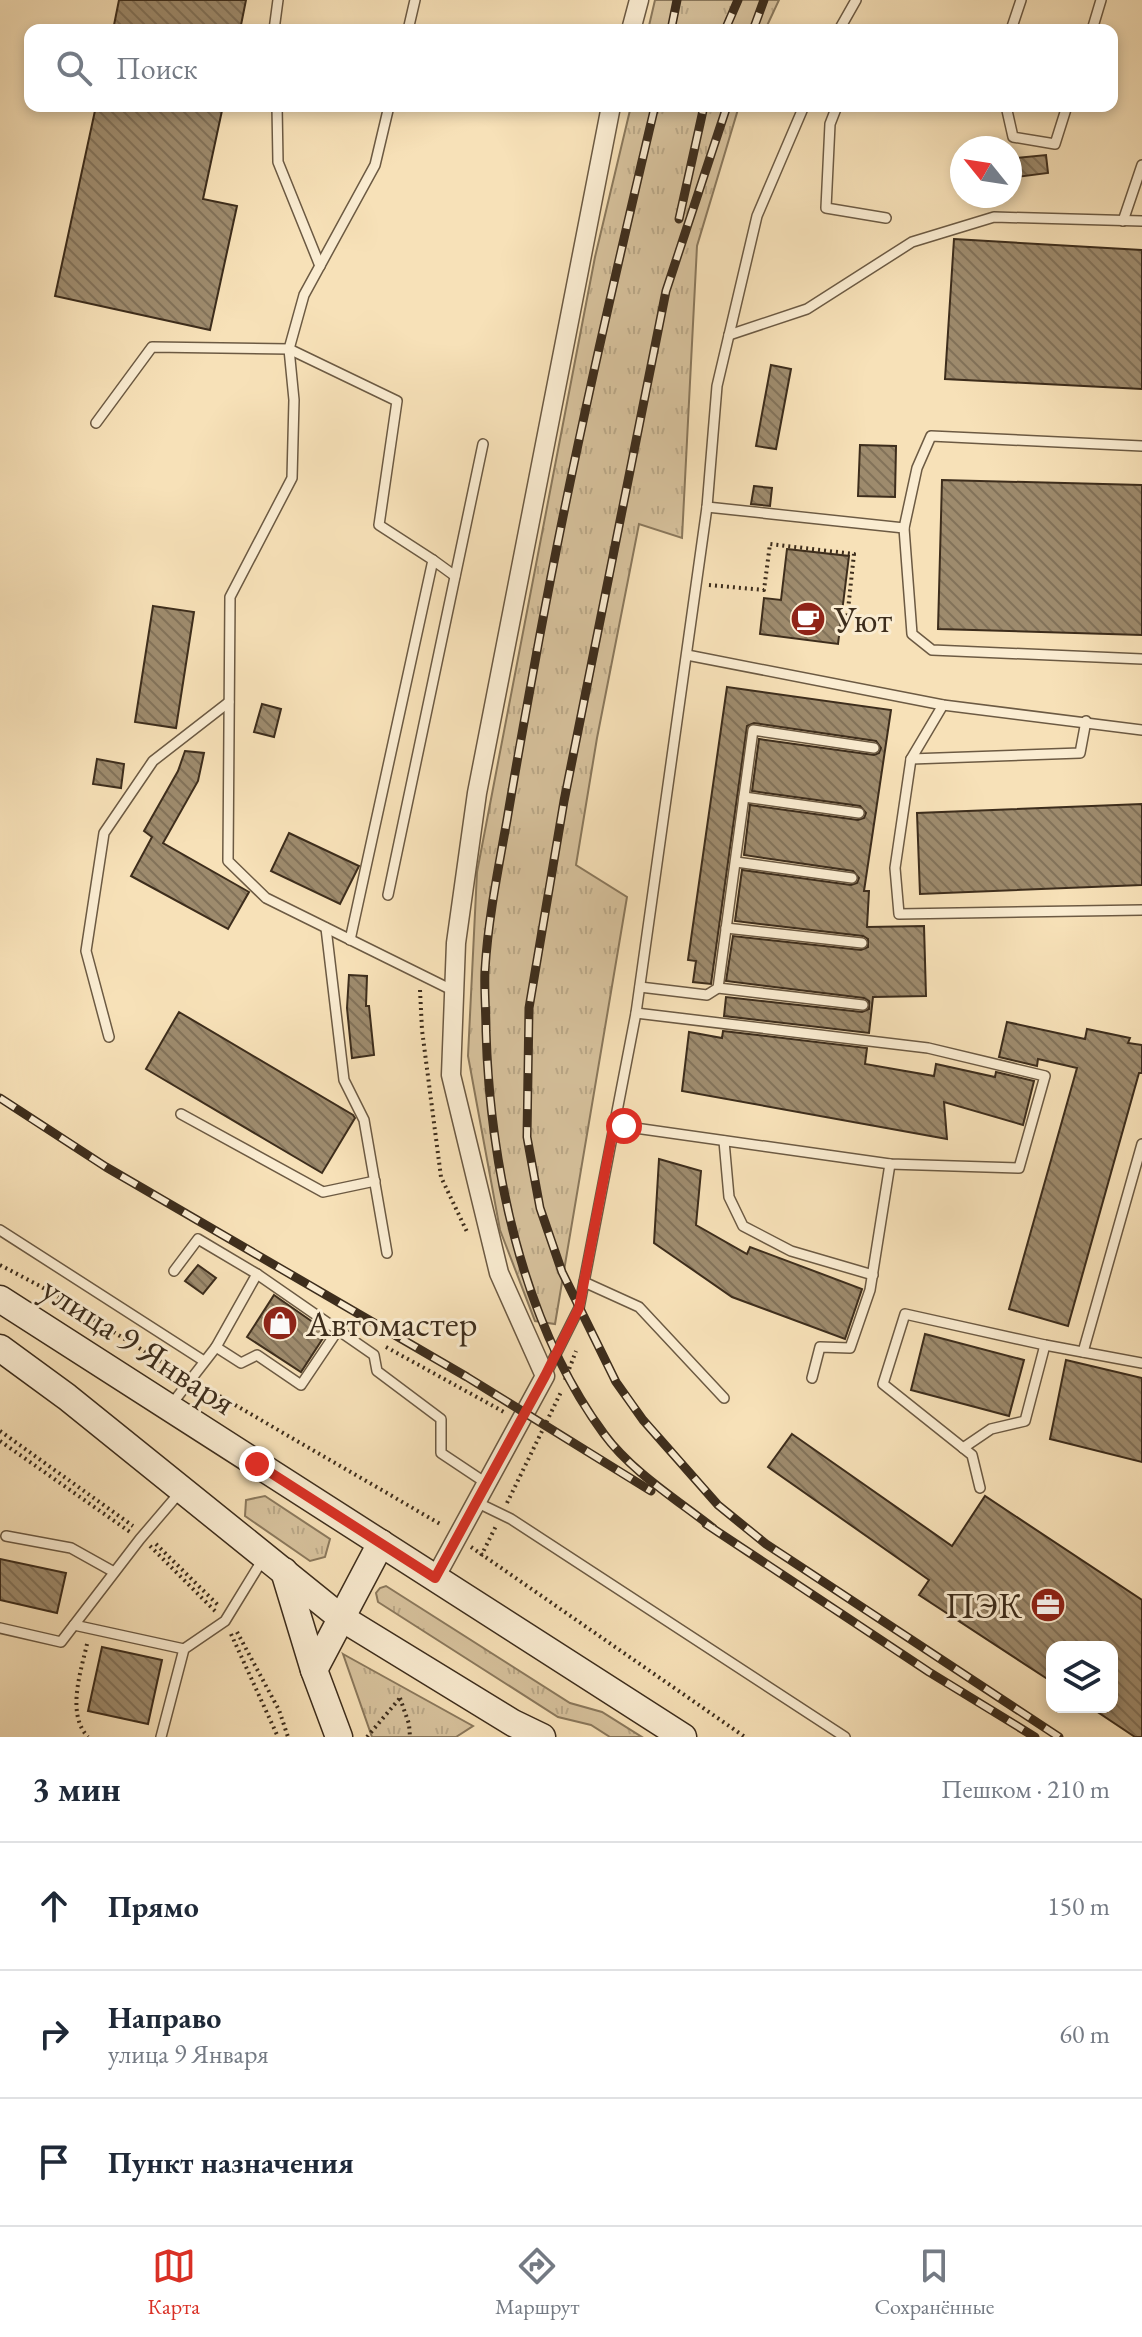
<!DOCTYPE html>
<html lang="ru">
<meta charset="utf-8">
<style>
:root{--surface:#fff;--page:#f2f2f3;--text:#1f2937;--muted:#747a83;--line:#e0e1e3;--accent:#d93025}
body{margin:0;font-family:"EB Garamond",serif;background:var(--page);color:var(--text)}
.controls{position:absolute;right:24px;bottom:24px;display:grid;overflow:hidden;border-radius:16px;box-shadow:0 4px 12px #0003}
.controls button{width:72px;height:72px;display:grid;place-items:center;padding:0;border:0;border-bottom:2px solid var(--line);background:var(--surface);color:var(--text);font:40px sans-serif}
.compass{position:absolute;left:950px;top:136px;width:72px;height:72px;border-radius:50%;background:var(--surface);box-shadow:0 4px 12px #0003;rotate:300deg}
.stop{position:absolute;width:24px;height:24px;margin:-18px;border:6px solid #d93025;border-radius:50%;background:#fff}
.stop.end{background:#d93025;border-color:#fff;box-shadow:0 2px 8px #0008}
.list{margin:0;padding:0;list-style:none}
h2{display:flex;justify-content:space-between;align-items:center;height:104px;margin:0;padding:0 32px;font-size:34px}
h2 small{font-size:26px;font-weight:400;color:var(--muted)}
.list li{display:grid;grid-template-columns:52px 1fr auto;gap:24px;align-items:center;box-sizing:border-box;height:128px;padding:0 32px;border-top:2px solid var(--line)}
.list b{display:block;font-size:30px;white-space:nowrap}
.list p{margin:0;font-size:26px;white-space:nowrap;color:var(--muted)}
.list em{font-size:26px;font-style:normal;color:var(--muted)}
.icon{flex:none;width:44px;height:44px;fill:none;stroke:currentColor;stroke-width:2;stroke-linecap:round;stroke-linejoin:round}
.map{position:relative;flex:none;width:1142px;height:1737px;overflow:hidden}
.search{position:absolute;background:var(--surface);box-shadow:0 4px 12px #0003;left:24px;right:24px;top:24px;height:88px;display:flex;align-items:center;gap:20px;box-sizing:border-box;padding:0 28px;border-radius:16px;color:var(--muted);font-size:30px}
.sheet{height:488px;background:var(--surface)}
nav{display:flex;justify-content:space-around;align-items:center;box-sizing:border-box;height:112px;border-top:2px solid var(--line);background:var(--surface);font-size:22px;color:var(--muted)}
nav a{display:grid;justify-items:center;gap:4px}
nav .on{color:var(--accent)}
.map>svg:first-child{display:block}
.grass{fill:url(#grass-tufts);stroke:#8a785c;stroke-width:2}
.building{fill:url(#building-back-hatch);stroke:#3d2d1c;stroke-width:2}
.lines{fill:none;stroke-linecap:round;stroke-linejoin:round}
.lane-casing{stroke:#6c5a43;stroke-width:12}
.street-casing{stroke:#6c5a43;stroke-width:21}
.secondary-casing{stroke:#3d2d1c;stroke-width:29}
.path{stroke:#3d2d1c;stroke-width:4;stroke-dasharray:2 4;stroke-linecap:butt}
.lane{stroke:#faecd1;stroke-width:9}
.street{stroke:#faecd1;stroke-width:18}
.secondary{stroke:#faecd1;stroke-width:26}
.rail-casing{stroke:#3d2d1c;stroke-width:9}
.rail{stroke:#faecd1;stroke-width:6;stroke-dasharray:18;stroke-linecap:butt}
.route{stroke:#d93025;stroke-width:10}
.labels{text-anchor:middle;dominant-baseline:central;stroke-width:6;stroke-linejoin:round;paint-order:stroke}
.poi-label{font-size:36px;fill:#3d2d1c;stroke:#faecd1;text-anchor:start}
.street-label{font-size:36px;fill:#3d2d1c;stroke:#faecd1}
</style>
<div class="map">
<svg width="1142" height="1737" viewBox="0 0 1142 1737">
<defs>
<pattern id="grass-tufts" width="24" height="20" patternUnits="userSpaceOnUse" patternTransform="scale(2)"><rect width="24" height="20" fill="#d7c29d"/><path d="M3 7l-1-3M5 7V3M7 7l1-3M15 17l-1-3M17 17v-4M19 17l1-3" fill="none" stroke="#b9a787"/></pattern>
<pattern id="building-back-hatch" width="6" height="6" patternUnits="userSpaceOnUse" patternTransform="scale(2)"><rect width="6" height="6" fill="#9e8b6d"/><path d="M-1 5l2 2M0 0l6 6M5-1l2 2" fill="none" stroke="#827259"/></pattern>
</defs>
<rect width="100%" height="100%" fill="#f7e1b8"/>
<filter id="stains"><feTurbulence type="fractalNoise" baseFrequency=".0025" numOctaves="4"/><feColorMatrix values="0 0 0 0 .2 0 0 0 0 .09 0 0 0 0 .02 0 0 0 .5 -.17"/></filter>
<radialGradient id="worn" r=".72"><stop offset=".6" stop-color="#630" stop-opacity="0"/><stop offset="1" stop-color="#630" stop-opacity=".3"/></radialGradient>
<g class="grass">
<polygon points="655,0 779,0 765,30 648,30"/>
<polygon points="631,106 739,106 697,246 682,538 639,524 597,738 576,865 627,897 555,1324 535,1321 500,1230 468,1056 477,872 595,257"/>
<polygon points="265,1496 330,1539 325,1557 310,1561 245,1516 246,1500"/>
<polygon points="386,1586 570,1703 602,1712 642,1737 610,1737 591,1725 558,1717 378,1602 376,1593 380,1588"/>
<polygon points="343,1654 473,1726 456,1737 372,1737"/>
</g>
<g class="building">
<polygon points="119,0 246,0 240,30 113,30"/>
<polygon points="96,106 223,106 203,199 237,206 210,330 55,296"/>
<polygon points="1046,155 1048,173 1017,177 1015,158"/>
<polygon points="954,239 1142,250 1142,389 945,379"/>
<polygon points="771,365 791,369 776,449 756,446"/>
<polygon points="860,445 896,446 895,497 858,496"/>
<polygon points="942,480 1142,485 1142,635 938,629"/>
<polygon points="754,486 772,488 770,506 751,504"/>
<polygon points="787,549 849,556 838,644 760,634 764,598 781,600"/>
<polygon points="153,606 194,612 176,728 135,722"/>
<polygon points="727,687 891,710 864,891 869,891 867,927 924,926 926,996 873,997 869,1033 724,1016 726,997 862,1012 869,1009 869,1001 864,998 726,981 733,936 861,950 868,947 868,939 863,936 735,921 742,870 851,885 857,883 859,878 853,871 744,855 750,805 858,820 864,818 866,813 860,806 752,791 759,739 874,755 879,753 881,748 876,741 754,723 747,726 711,984 693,982 696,961 688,960"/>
<polygon points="262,704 281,709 274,737 254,732"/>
<polygon points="185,751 204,753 198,781 163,843 249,892 228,929 131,876 152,837 144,831 178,771"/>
<polygon points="97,759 124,764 121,788 93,784"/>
<polygon points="1142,804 1142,885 920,894 917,813"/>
<polygon points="289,833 359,866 340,904 271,871"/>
<polygon points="349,975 367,976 366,1006 369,1006 374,1055 352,1058 347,1008"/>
<polygon points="179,1012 353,1115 355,1118 322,1173 146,1069"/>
<polygon points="1007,1022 1085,1039 1087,1029 1130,1038 1128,1043 1142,1045 1142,1073 1139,1073 1068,1326 1009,1309 1077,1068 1038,1059 1037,1066 999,1057"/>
<polygon points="723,1031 867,1048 865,1064 934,1076 936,1064 995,1077 996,1072 1034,1081 1023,1125 944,1102 947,1139 682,1091 689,1032 722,1038"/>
<polygon points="659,1159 701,1171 696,1225 747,1254 750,1247 862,1289 845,1339 732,1297 654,1243"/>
<polygon points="198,1265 216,1278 203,1294 185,1281"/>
<polygon points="274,1295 327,1332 301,1372 247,1337"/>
<polygon points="925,1334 1024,1360 1009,1416 911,1390"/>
<polygon points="1066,1360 1142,1378 1142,1462 1050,1439"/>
<polygon points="792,1434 952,1546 985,1496 1142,1600 1142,1737 1135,1737 1090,1707 1112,1707 1112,1647 1052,1647 1052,1682 919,1595 929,1580 768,1467"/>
<polygon points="0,1559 66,1573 57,1613 0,1600"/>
<polygon points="102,1647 162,1660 148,1724 88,1711"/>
</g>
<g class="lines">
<defs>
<g id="lane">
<polyline points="274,30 278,0"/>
<polyline points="408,30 415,0"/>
<polyline points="839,30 856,0"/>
<polyline points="1011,30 1021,0"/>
<polyline points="1092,30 1101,0"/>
<polyline points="277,106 278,162 320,266"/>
<polyline points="389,106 375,165 304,295 289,349 294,400 292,478 230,597 228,861 266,898 454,991"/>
<polyline points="837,106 830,124 826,208 886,218"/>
<polyline points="1006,106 1013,137 1055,144 1067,106"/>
<polyline points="1123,221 1142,165"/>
<polyline points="729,335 807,309 912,242 994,217 1142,221"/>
<polyline points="96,423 152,347 289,349 397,401 379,525 433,560 350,940"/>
<polyline points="1142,446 931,436 917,468 904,528 912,634 932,650 1142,659"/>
<polyline points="707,507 904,528"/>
<polyline points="433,560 455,576"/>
<polyline points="687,655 943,705 1142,730"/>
<polyline points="943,705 911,759 895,868 899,914 1142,910"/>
<polyline points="911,759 1080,753 1086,721"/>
<polyline points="744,797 859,813"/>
<polyline points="736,862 852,878"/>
<polyline points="388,895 483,444"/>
<polyline points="326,928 344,1080 364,1120 387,1253"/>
<polyline points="726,928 862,943"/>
<polyline points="640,987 707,995 718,988 753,730 874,748"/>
<polyline points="718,988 863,1005"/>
<polyline points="109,1037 86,951 104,833 153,761 229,702"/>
<polyline points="181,1114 323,1192 375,1181"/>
<polyline points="614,1125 890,1164 1019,1168 1045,1076 928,1048 636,1013"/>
<polyline points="724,1141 729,1197 743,1226 791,1251 873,1275"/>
<polyline points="0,1230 204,1361"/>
<polyline points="174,1271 198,1239 257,1274 374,1355 377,1371 441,1419 441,1453 486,1483"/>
<polyline points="584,1282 639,1307 724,1398"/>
<polyline points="216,1347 257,1274"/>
<polyline points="1083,1352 1142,1144"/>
<polyline points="545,1376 579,1308 636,1013 707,507 717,386 757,216 804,106"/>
<polyline points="812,1378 820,1347 850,1348 870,1290 890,1164"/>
<polyline points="171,1405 216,1347 241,1363 257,1355 301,1385 338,1330"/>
<polyline points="963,1448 991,1429 1025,1421 1045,1345"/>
<polyline points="980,1488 972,1455 883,1384 905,1314 1045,1345 1142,1363"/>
<polyline points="476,1502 511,1519 845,1737"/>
<polyline points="6,1536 71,1548 114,1572"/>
<polyline points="74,1625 184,1649"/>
<polyline points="0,1628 61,1642 140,1539 181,1491"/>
<polyline points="161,1737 184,1649 225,1621 263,1559"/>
</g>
<g id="street">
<polyline points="631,30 639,0"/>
<polyline points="435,1578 545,1376 499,1273 451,1075 456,943 477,793 611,106"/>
</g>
<g id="secondary">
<polyline points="0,1299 683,1737"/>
<polyline points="0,1348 67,1397 340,1617 513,1723 542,1737"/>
<polyline points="284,1571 314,1670 339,1737"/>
<polyline points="314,1670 381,1543"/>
</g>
</defs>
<use href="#lane" class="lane-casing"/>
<use href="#street" class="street-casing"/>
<use href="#secondary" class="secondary-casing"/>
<g class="path">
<polyline points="709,585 764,590 770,544 854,554 847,619 841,618"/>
<polyline points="420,990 422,1030 441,1177 468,1234"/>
<polyline points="0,1265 40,1286 179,1373"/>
<polyline points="386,1347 504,1412"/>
<polyline points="565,1380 576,1351"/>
<polyline points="204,1387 442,1525"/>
<polyline points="0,1431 133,1526"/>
<polyline points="0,1441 130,1532"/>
<polyline points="507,1503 561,1392"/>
<polyline points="156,1544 218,1605"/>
<polyline points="150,1546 215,1611"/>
<polyline points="471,1547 745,1737"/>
<polyline points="481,1556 496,1526"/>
<polyline points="237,1632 279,1710 288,1737"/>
<polyline points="231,1634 278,1737"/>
<path d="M87,1644C81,1671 66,1714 88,1737"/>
<polyline points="400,1698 409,1724 410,1737"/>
<polyline points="367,1737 400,1698"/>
</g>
<use href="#lane" class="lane"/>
<use href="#street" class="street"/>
<use href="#secondary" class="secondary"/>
<defs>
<g id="rail">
<polyline points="671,30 677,0"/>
<polyline points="725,30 738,0"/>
<polyline points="753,30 764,0"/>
<path d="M655,106C613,284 572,461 539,640C528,700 517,760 507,820C498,870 488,920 485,970C484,990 486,1011 486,1031C490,1166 522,1323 604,1434C631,1471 676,1499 713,1528"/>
<polyline points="727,106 666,291 564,801 529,1008 527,1137 540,1208 562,1272 616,1382 643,1420 718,1505 766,1544 1059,1737"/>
<polyline points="679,219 704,106"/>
<polyline points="0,1098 106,1167 467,1377 651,1491"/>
<polyline points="706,1524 929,1672 1035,1737"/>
</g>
</defs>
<use href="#rail" class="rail-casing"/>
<use href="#rail" class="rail"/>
</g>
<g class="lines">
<polyline class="route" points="257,1464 435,1578 545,1376 579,1308 614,1125 624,1126"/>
</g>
<defs>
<symbol id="cafe-disc" viewBox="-11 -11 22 22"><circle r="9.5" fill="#8f2418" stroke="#faecd1"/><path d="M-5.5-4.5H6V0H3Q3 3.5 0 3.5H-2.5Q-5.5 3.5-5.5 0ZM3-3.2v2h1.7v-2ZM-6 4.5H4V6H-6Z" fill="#fff"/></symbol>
<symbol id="shop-disc" viewBox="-11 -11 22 22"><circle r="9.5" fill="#8f2418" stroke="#faecd1"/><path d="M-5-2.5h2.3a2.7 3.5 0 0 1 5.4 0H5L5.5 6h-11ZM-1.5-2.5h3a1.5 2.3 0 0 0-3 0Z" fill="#fff"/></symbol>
<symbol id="office-disc" viewBox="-11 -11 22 22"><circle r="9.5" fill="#8f2418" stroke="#faecd1"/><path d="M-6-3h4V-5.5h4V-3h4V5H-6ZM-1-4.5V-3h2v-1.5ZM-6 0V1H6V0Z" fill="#fff"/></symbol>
</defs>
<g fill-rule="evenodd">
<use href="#cafe-disc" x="788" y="599" width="40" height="40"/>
<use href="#shop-disc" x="260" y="1303" width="40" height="40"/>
<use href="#office-disc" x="1028" y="1585" width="40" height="40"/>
</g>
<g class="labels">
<g class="poi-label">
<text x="834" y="619">Уют</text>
<text x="306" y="1323">Автомастер</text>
<text x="1022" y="1605" text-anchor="end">ПЭК</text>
</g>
<g class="street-label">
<text transform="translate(139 1345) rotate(33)">улица 9 Января</text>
</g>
</g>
<rect width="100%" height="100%" filter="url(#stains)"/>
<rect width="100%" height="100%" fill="url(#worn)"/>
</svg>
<div class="controls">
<button><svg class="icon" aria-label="layers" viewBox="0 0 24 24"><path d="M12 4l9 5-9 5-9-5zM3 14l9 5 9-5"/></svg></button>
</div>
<svg class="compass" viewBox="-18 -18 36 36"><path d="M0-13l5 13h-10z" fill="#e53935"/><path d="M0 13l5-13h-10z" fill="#747a83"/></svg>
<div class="stop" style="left:624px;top:1126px"></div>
<div class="stop end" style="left:257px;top:1464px"></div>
<div class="search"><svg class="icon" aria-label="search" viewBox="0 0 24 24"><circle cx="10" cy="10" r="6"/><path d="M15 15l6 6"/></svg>Поиск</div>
</div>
<section class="sheet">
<h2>3 мин<small>Пешком · 210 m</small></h2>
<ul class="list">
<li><svg class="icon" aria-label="ahead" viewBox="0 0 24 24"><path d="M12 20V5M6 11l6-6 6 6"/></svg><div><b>Прямо</b></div><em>150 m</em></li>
<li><svg class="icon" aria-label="right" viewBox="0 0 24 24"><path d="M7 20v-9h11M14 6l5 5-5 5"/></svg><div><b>Направо</b><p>улица 9 Января</p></div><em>60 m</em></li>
<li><svg class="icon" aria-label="arrive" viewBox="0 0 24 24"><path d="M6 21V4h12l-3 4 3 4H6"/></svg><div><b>Пункт назначения</b></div></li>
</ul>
</section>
<nav>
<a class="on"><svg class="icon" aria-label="map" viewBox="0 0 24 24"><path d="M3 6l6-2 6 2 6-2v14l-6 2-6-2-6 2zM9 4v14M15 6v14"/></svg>Карта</a>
<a><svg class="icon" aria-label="directions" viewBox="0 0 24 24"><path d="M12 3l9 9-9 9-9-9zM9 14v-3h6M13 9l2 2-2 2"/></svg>Маршрут</a>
<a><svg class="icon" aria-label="saved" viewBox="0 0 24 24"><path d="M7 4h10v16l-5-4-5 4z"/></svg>Сохранённые</a>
</nav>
